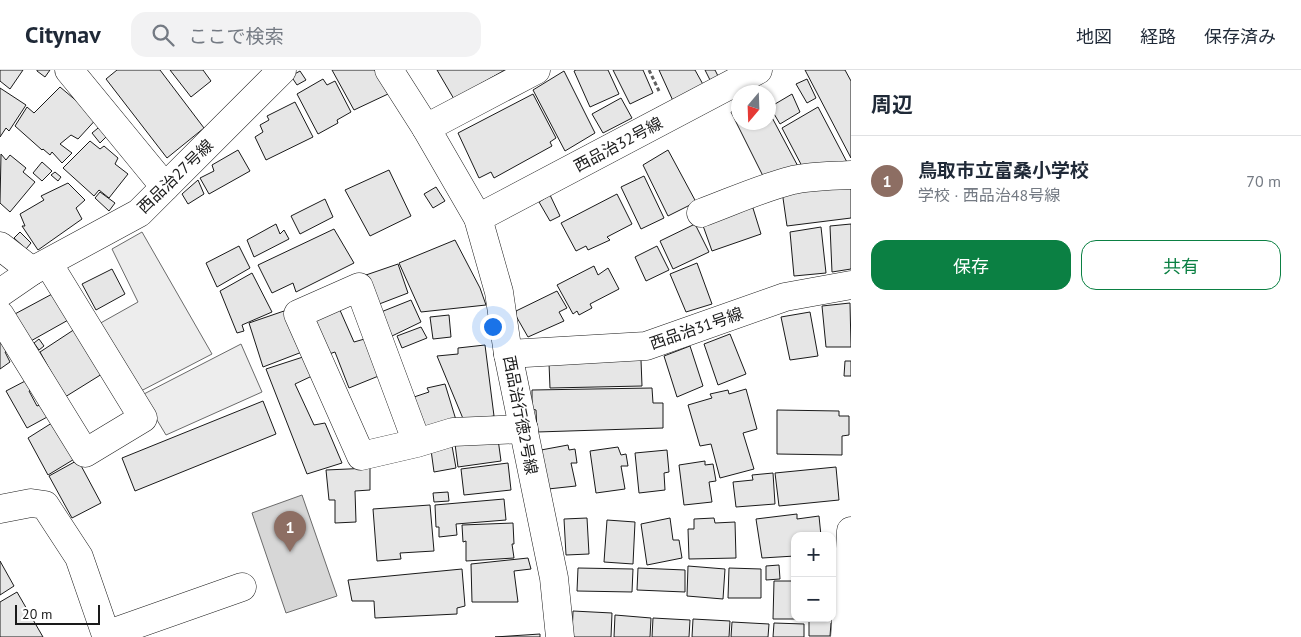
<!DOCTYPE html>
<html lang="ja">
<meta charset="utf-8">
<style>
:root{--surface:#fff;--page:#f2f2f3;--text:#1f2937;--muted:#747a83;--line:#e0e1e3;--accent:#0b8043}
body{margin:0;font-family:"PT Sans","Noto Sans JP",sans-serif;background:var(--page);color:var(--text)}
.controls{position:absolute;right:15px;bottom:15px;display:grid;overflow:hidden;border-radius:10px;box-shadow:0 1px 4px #0004}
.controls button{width:45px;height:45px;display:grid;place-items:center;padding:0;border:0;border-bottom:1px solid var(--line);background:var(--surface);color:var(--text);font:25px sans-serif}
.compass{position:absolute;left:731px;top:15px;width:45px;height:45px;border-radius:50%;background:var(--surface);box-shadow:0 1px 4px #0004;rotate:199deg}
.scale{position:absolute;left:15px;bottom:12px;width:85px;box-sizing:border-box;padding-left:5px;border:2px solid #1a1a1a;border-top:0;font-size:14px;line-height:18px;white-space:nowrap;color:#1a1a1a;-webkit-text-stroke:4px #fff;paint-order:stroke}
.you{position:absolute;left:492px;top:256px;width:18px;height:18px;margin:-12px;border:4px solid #fff;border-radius:50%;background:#1a73e8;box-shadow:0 0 0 8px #1a73e833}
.badge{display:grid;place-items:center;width:32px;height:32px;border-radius:50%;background:var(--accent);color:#fff;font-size:16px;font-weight:700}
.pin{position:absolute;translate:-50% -41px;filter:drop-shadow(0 1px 2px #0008)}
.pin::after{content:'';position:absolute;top:26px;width:18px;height:15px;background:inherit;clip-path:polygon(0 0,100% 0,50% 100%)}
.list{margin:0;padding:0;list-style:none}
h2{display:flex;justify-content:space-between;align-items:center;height:65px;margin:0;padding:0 20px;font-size:21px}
h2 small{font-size:16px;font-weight:400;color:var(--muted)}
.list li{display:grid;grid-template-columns:32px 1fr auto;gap:15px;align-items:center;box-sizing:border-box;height:90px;padding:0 20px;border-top:1px solid var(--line)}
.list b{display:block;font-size:19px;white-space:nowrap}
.list p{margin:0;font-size:16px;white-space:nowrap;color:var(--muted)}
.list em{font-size:16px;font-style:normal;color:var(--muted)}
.actions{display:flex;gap:10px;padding:15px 20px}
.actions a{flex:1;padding:11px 0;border:1px solid var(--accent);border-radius:15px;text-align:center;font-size:18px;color:var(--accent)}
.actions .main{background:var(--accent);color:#fff}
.icon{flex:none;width:28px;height:28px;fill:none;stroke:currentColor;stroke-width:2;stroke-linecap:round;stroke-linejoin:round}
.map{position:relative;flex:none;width:851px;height:567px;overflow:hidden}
header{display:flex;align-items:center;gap:30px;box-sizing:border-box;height:70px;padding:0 25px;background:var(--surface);border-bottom:1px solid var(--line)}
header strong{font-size:24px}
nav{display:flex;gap:28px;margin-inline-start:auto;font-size:18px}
.search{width:350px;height:45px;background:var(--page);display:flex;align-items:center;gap:12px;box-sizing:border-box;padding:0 18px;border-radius:15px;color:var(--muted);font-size:19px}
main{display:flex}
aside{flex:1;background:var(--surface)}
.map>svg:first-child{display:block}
.built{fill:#ededed;stroke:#6a6a6a}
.water{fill:#d7d7d7;stroke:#6a6a6a}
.building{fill:#e6e6e6;stroke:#1a1a1a}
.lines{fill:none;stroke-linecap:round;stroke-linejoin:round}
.minor-casing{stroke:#1a1a1a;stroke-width:29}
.path{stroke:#5f5f5f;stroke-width:3;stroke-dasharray:4 2.5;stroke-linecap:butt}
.minor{stroke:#fff;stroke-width:28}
.labels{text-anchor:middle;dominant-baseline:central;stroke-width:4;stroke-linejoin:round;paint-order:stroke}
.street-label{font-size:16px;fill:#1a1a1a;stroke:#fff}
</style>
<header>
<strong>Citynav</strong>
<div class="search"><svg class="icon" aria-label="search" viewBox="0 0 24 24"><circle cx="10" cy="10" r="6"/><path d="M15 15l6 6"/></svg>ここで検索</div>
<nav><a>地図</a><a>経路</a><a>保存済み</a></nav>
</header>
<main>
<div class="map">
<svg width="851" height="567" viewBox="0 0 851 567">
<rect width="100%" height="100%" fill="#fff"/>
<g class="built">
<polygon points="142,162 212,284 139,322 97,255 138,232 112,179"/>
<polygon points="241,274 262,322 166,365 142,325"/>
</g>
<polygon class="water" points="302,425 337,526 286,543 252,443"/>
<g class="building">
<polygon points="0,0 23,0 10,19 0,11"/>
<polygon points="37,0 50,0 45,7 37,1"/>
<polygon points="117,0 160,0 204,58 167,88 106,9"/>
<polygon points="170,0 203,0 211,11 191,27"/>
<polygon points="332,0 375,0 388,24 354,40"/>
<polygon points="437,0 505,0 454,29"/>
<polygon points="576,0 608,0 619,24 590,37 574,1"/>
<polygon points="613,0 643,0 653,23 630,34"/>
<polygon points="659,0 695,0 705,18 674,33"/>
<polygon points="705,0 715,0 720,10 712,14"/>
<polygon points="805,0 845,0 851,11 851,88"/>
<polygon points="300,1 306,10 297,15 291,6"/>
<polygon points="564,1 595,63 565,81 533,20"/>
<polygon points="323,9 327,15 335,11 351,42 337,50 338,53 318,64 297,24"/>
<polygon points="807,9 816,28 807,33 796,14"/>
<polygon points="60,17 79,33 100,45 78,69 71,65 60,74 72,83 62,93 52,82 50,85 43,79 42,80 15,56 27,37 34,43"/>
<polygon points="0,18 26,35 9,61 6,58 0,67"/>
<polygon points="533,24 556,68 550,72 552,76 494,108 491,102 479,108 458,63"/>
<polygon points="792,24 800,42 780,54 770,37"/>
<polygon points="621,28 632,48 603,63 592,44"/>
<polygon points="738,31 738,52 768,52 768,40 801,102 765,110 731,42 738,38 736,33"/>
<polygon points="295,32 313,67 266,90 255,67 263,62 260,55 269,50 267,46"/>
<polygon points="818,37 849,96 804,100 782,58"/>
<polygon points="103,54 113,74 106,67 100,73 92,63"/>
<polygon points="90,71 100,79 104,76 118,88 115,94 128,104 109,128 99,120 94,126 63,98"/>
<polygon points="238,80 250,101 209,124 200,108 214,101 212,95"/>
<polygon points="668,80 696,132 668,146 643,95"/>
<polygon points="1,84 6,90 10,85 26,98 23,102 35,112 10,142 0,133"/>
<polygon points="42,92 52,101 42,111 33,103"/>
<polygon points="389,100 411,146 370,166 345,120"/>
<polygon points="55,102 61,107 58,111 51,105"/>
<polygon points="644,106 664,148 641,159 621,117"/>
<polygon points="198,110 204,124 188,134 182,124"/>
<polygon points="68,113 85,130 76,138 82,149 38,180 22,156 25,156 20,144 44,130 41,126"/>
<polygon points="851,116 851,148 787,156 782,121"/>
<polygon points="436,117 445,131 433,138 424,124"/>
<polygon points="100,122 115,133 109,141 95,128"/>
<polygon points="617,124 632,154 607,167 610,170 588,180 586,176 576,181 561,153"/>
<polygon points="550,125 560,146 550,151 539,132"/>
<polygon points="325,129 333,147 300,164 291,146"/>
<polygon points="752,135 761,164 712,181 701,150"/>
<polygon points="276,154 280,164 284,160 289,169 254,187 247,170"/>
<polygon points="695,154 709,182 673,199 660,171"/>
<polygon points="851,154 851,199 832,202 830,156"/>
<polygon points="821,157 826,203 794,206 790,162"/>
<polygon points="334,159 354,193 296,222 293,213 272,223 258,195"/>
<polygon points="20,162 31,173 26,179 14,168"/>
<polygon points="455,170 480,218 486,235 421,242 399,193"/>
<polygon points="239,176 250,198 217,217 206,193"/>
<polygon points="657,176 669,200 646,211 635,187"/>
<polygon points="697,193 712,234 686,242 670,204"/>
<polygon points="398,194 408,223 374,236 363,206"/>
<polygon points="594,196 598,205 608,198 619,219 590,234 592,238 579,245 577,241 573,244 557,215"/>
<polygon points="112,199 125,224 96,240 82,214"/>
<polygon points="252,203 272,242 242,255 244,261 237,263 220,221"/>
<polygon points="557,221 567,238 559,242 564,251 528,267 516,246 516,241"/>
<polygon points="54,223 70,249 29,272 13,245"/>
<polygon points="411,230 421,252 392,266 381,242"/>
<polygon points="850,233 851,277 826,277 822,236"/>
<polygon points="339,238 354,272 368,268 381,305 349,318 335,282 329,284 314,249"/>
<polygon points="284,241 302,282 263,297 249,253"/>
<polygon points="810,242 818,286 790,290 781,247"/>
<polygon points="449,245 451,267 433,269 430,247"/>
<polygon points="421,257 427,268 402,278 397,266"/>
<polygon points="75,259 102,304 65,327 40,282"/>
<polygon points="0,262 10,279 5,282 10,292 0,299"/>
<polygon points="730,264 746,304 718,315 704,274"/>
<polygon points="39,269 44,276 39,280 34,273"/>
<polygon points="485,275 494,346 464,351 437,286 458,284 458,278"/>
<polygon points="690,276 703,316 677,327 664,286"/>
<polygon points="306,286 312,306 295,314 314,355 325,353 342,393 307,404 266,299"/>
<polygon points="641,290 642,316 550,318 549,293"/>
<polygon points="845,291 851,291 851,306 844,306"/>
<polygon points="29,309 34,318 29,321 37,336 42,334 49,346 27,358 6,321"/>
<polygon points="445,314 456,350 424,359 411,328 429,322 427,318"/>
<polygon points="652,318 653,333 663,333 663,358 537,362 536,340 532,339 532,320"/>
<polygon points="746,319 757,359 743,363 754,399 720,408 711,374 700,376 688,335 712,328 710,324 728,320 729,324"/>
<polygon points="263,331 276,364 135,421 122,388"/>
<polygon points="777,340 839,341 839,346 849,346 849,365 842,366 842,385 777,384"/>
<polygon points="55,351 76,388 48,405 28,368"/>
<polygon points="498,369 501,391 458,397 455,374"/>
<polygon points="568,375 569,380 575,379 577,393 571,393 576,416 548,419 541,380"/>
<polygon points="452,376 456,398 434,402 431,380"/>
<polygon points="618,377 621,385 626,384 628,396 621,396 625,419 596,423 590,381"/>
<polygon points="667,380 669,402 664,403 665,420 639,423 635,383"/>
<polygon points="78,390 101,433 72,448 49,406"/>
<polygon points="705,391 705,395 713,394 716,411 709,412 712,432 684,435 679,395"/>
<polygon points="508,393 511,420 464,425 461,399"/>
<polygon points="836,397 839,430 779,436 775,403"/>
<polygon points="370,398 370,420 355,421 356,452 335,453 335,430 329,430 326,400"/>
<polygon points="773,403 775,434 736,437 733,412 753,410 752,405"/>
<polygon points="448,422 449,431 434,432 433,423"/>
<polygon points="504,429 506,450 456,454 457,465 439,467 439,457 436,457 435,435"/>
<polygon points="430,435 434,481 400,483 401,489 377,491 373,439"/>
<polygon points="797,444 797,449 819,446 821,466 795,466 795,486 762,488 756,449"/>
<polygon points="587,448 589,484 566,485 564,449"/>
<polygon points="670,448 673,470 679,470 682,488 647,495 641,454"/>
<polygon points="714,448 715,453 735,452 736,488 689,489 688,459 694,459 694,449"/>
<polygon points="607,450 635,452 633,494 604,492"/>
<polygon points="513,453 514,474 512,474 514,488 466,491 466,471 463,472 462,455"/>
<polygon points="839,472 839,484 832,484 832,473"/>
<polygon points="528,488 531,499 514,501 518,532 472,532 471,494"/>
<polygon points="0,491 14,516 0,525"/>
<polygon points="779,495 780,509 766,510 766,496"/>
<polygon points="688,496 725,499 723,529 687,526"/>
<polygon points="578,498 633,499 632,522 577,521"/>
<polygon points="638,498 685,500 685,522 637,520"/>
<polygon points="729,498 761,499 761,528 728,528"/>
<polygon points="462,499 465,536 457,538 457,544 375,548 374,531 352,531 348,510"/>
<polygon points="774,511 795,511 795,548 832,548 832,516 835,515 835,553 831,553 830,566 809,566 809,549 773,549"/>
<polygon points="17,522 43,567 0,567 0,532"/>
<polygon points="573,541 612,543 611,567 572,567"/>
<polygon points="615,545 651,548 650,567 614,567"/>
<polygon points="653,548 690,550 689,567 652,567"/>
<polygon points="693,549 730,551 729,567 692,567"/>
<polygon points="732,552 769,554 768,567 731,567"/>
<polygon points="774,553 804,554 804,567 773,567"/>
<polygon points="540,564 540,567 495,567"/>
</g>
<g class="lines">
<defs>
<g id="minor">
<polyline points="69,0 165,117"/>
<polyline points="389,0 426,58 478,148 499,222 508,284 554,508 560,567"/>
<polyline points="426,58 536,0"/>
<path d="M701,143C731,132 761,118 793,110C811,106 832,106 851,105"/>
<polyline points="478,148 758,0"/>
<polyline points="0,176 32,201"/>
<polyline points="0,223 32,201 139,143 282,0"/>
<polyline points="0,245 85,383 143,348 48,193"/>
<polyline points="508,284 646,276 785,227 851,215"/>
<polyline points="417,373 359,217 298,244 361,386 417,373 453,362 524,359"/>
<polyline points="0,439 31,433 45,435 79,487 106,565 242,517"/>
<polyline points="845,567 851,461"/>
</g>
</defs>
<use href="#minor" class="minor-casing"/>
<polyline class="path" points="649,0 659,21"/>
<use href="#minor" class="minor"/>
</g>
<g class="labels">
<g class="street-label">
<text transform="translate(618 74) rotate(-28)">西品治32号線</text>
<text transform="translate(175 106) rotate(-44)">西品治27号線</text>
<text transform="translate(696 258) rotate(-19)">西品治31号線</text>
<text transform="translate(521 345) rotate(79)">西品治行徳2号線</text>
</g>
</g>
</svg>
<div class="controls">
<button>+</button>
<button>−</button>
</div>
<svg class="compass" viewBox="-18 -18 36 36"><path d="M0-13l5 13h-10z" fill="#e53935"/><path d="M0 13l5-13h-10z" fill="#747a83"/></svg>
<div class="scale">20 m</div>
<div class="you"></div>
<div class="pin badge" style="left:290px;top:482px;background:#8d6e63">1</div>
</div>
<aside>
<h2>周辺<small></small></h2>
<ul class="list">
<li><span class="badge" style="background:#8d6e63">1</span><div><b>鳥取市立富桑小学校</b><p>学校 · 西品治48号線</p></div><em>70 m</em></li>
</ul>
<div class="actions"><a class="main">保存</a><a>共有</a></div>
</aside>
</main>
